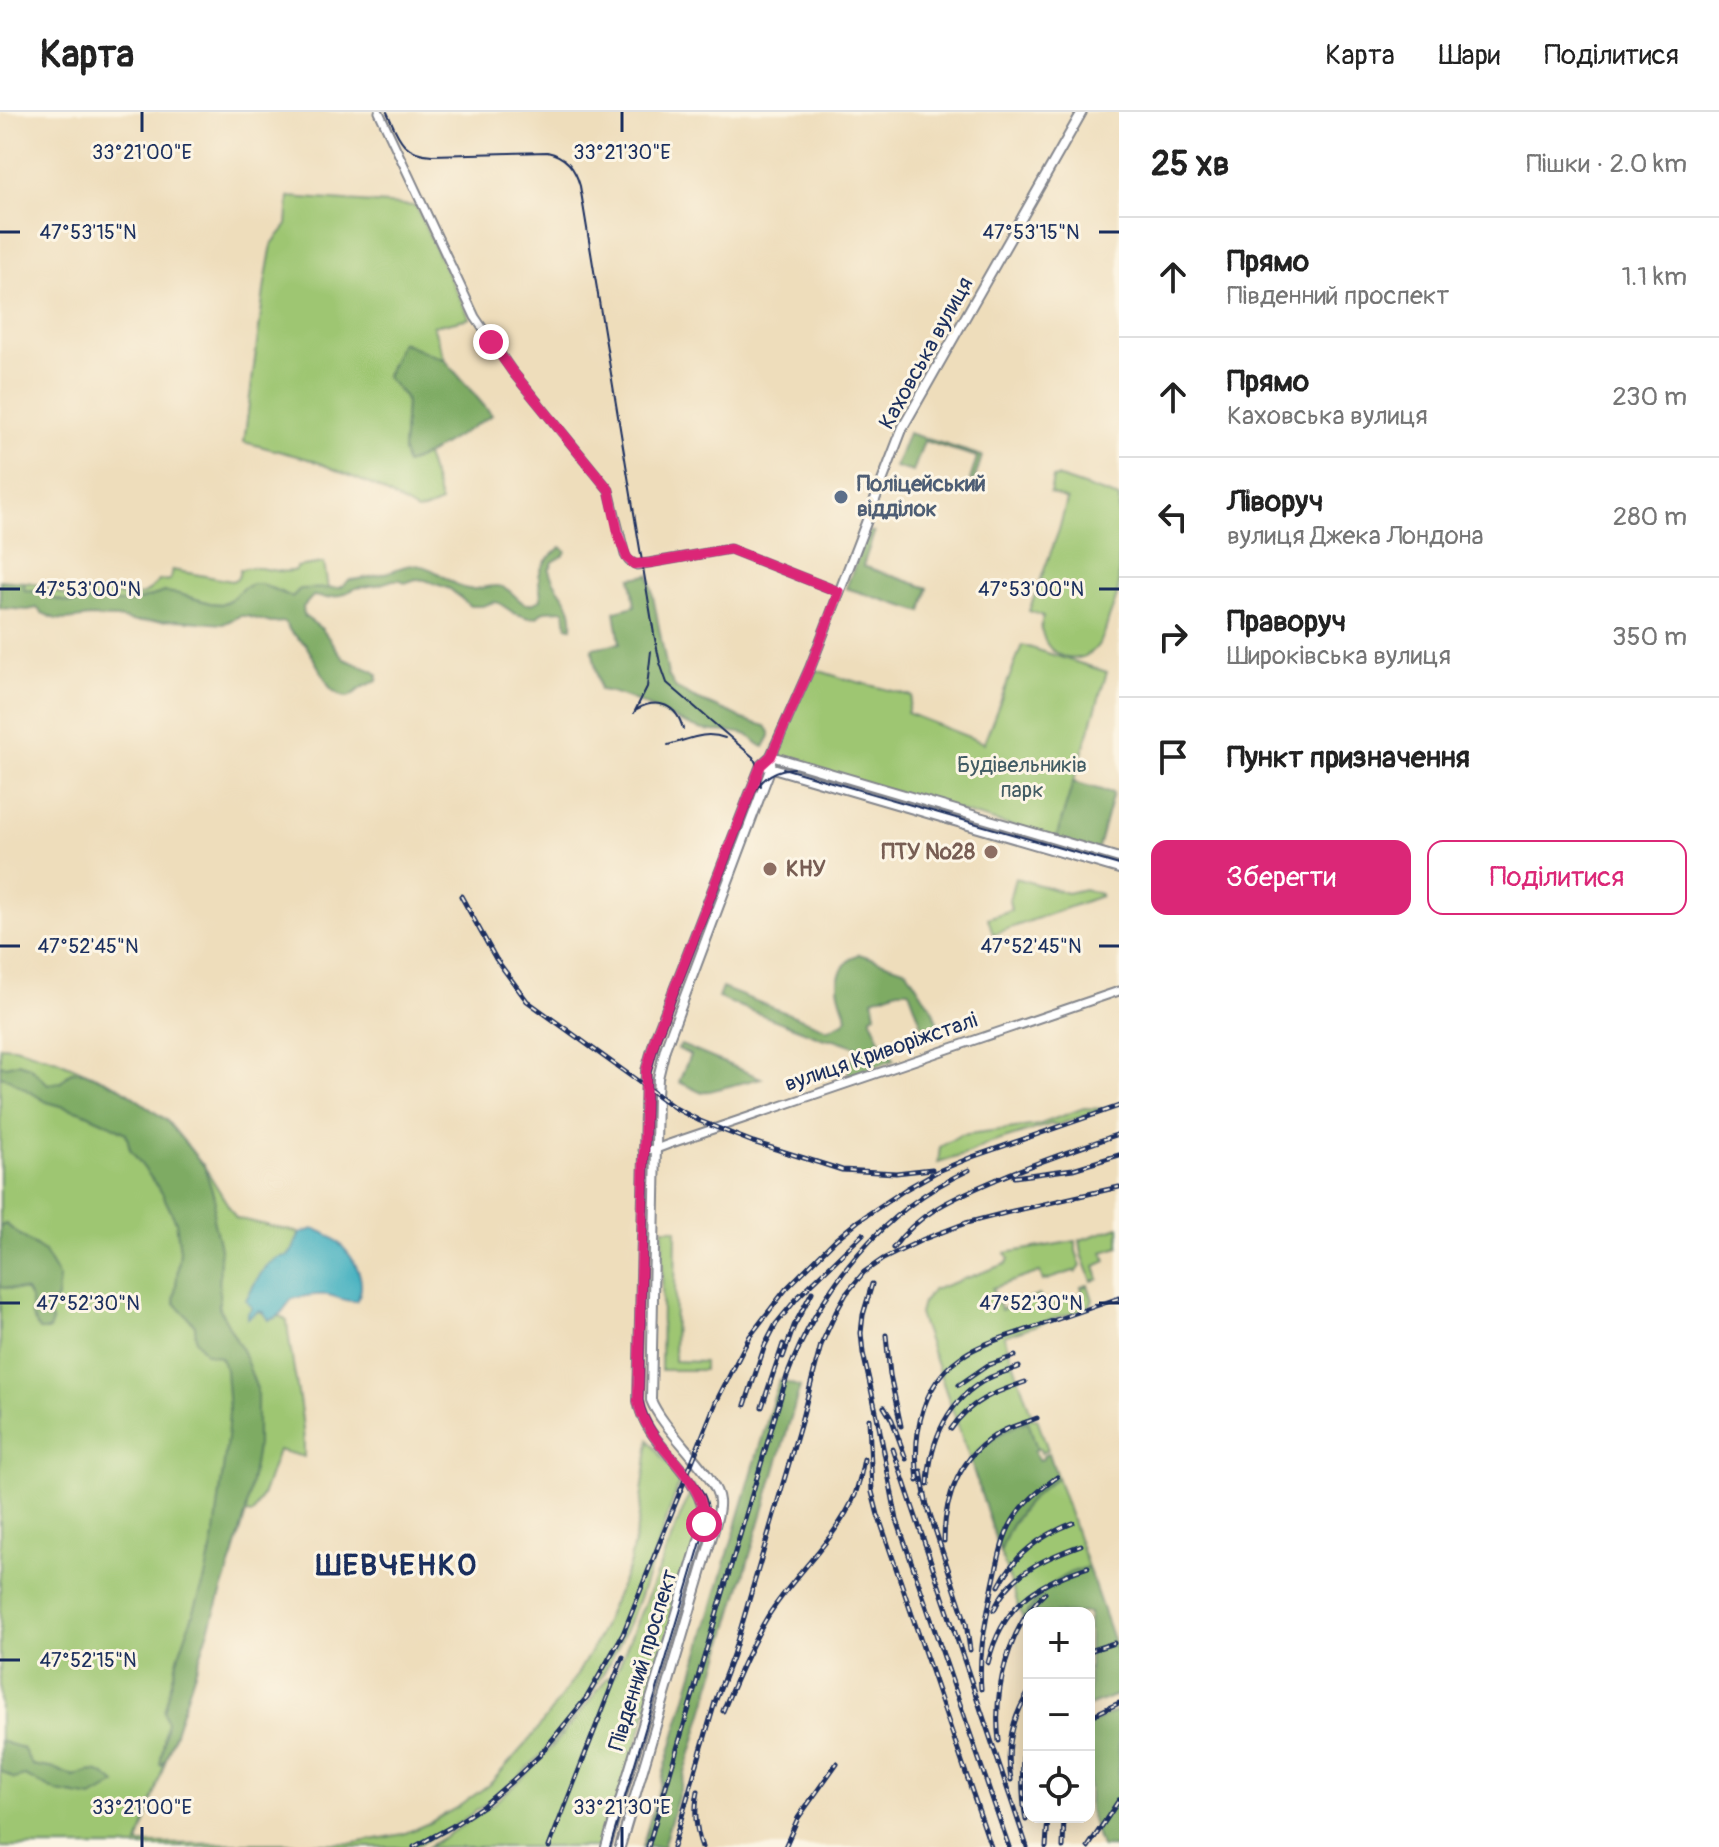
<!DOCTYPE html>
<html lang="uk">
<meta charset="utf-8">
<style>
:root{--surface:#fff;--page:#f6f6f6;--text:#222;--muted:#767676;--line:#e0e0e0;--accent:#db2777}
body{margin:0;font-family:Pangolin,sans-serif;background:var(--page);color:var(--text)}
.controls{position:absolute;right:24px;bottom:24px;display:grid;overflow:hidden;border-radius:16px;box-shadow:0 4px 20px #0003}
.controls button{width:72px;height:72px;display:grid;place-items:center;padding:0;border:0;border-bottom:2px solid var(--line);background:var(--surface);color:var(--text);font:40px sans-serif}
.stop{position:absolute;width:24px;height:24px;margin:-18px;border:6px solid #db2777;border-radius:50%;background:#fff}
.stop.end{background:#db2777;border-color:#fff;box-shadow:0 2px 8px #0008}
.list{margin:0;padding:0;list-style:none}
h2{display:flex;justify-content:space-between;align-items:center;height:104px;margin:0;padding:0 32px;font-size:34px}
h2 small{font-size:26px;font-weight:400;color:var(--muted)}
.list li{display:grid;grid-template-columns:52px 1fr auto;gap:24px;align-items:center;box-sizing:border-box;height:120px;padding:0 32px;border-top:2px solid var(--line)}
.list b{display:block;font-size:30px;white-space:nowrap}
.list p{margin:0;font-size:26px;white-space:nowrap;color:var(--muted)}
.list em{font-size:26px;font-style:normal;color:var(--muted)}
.actions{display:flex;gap:16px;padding:24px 32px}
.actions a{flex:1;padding:18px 0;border:2px solid var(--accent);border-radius:16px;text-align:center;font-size:28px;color:var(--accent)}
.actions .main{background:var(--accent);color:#fff}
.icon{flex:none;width:44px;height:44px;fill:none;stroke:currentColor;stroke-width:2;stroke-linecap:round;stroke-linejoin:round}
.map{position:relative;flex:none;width:1119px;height:1735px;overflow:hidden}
header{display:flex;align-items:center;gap:48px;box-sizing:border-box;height:112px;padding:0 40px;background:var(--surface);border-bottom:2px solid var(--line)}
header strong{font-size:38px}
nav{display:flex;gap:44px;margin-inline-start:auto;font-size:28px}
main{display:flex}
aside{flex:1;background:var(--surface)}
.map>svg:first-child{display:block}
.green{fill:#9ec672;stroke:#5c7a68;stroke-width:2}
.forest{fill:#7eab64;stroke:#4c6d61;stroke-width:2}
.water{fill:#43b0c0;stroke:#2f708f;stroke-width:2}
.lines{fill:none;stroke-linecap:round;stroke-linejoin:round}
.secondary-casing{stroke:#84868c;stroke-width:11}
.primary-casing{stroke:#84868c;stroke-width:12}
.secondary{stroke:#fff;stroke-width:7}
.primary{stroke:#fff;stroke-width:8}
.tram{stroke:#1b2f5e;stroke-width:2}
.rail-casing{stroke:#1b2f5e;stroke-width:5}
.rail{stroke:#fcf5e5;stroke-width:2;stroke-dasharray:6;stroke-linecap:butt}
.route{stroke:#db2777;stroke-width:10}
.ticks{fill:none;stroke:#1b2f5e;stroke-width:3}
.service-dot{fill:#5c6f8a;stroke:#fcf5e5;stroke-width:3}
.education-dot{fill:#8d6e63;stroke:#fcf5e5;stroke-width:3}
.labels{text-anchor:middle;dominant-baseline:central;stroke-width:6;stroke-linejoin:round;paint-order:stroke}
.street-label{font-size:22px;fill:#1b2f5e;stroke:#fcf5e5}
.service-label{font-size:22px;font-weight:bold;fill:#4e5e75;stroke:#fcf5e5;text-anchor:start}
.park-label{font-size:22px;fill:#425c64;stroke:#fcf5e5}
.education-label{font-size:22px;font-weight:bold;fill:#785e54;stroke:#fcf5e5;text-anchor:end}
.district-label{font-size:30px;font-weight:bold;letter-spacing:2px;fill:#1b2f5e;stroke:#fcf5e5}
.ticks-label{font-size:20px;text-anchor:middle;fill:#1b2f5e;stroke:#fcf5e5;stroke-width:6;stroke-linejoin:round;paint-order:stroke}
</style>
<header>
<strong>Карта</strong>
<nav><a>Карта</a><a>Шари</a><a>Поділитися</a></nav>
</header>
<main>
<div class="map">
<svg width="1119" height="1735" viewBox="0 0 1119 1735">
<rect width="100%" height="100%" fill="#fcf5e5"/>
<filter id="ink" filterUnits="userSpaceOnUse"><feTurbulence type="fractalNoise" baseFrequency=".0125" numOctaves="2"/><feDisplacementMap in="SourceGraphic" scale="16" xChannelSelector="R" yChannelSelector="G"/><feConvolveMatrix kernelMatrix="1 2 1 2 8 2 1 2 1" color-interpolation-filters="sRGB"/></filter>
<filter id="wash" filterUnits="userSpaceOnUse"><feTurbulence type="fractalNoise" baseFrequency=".006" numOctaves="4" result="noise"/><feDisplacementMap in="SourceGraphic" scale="32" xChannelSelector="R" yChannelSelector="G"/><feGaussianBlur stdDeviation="1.8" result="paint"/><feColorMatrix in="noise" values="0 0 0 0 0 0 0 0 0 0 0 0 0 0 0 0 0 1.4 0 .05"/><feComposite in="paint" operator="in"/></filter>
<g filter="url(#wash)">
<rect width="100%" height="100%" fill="#edb"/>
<g class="green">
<polygon points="289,85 416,94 443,153 470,206 433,214 445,248 401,230 386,264 405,285 406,292 403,339 407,351 426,343 441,391 424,398 417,399 374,374 312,348 244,330 265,171 272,132 287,113"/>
<path d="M1057,365L1119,386C1119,407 1119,428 1119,448C1119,458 1119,470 1118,479C1116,489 1111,499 1108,509C1106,516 1104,525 1099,532C1078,563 1033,540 1043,504L1029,499L1059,418L1067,388L1050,381L1053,366Z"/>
<path d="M324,451L328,477H300L292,485L261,472L221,492L210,491L179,482L165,480L133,490L120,491L93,489L71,491L51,486L37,479L24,478L23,473L27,470L32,471L74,487L108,478L127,486L138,484L146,481L159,469L170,468L172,458L232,469L238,466L240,458C257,450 277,464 296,458L297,455Z"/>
<polygon points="1022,533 1107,560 1056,727 771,644 810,556 842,566 912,584 907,601 984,631"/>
<polygon points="1015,766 1067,781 1084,777 1101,782 1101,784 993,822 988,806 1011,798 1009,788"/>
<path d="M0,934L15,935L57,948L121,976L167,1009L204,1054L236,1106L300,1121L293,1138L253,1196V1202L257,1199L262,1200L269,1208L280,1204L287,1209C291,1255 305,1299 304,1345L278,1338L264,1379L253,1402L246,1401L232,1448L138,1732L355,1731L403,1722L429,1711L458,1695L491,1671L530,1627L552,1598L578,1561L597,1528L629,1454L638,1411L649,1328L680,1368C662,1419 647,1472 624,1522C588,1600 525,1670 452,1715C440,1722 427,1728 414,1735H0V1175L26,1179L31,1188V1203L52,1209L20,1123L6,1112L0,1115Z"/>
<polygon points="1084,996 1105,997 1054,1014 1052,1012 988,1032 970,1041 938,1051 940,1035 960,1023 1038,1013"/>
<polygon points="1119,1115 1119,1135 1103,1140 1106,1149 1095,1154 1099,1167 1092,1169 1082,1142 1080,1128"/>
<polygon points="663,1117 676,1117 674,1249 704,1250 704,1258 661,1258"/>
<path d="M1076,1129V1139L1081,1154L1076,1161L1074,1159L1043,1169L1040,1160L992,1176L1001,1198L1039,1183L1045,1196L1083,1181L1081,1175L1088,1173L1093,1188L1089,1195L1004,1224L1033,1307L1037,1306L1048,1338L1041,1341L1040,1337H1037L1028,1309C1003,1317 987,1329 970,1348L921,1208L919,1202L922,1191L933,1178L1006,1152L1009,1147L1005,1141Z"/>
<path d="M1057,1365L1088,1455L1070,1461L1033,1492L1023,1507L1000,1440C1012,1405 1027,1387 1057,1365Z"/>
<path d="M693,1374L705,1403L606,1735H427C446,1723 467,1712 485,1698C533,1661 571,1615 607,1566L615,1563Z"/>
</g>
<g class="forest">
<polygon points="401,230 445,248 492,303 426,343 406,352 403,339 406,292 405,285 386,265"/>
<polygon points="908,321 982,344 974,370 970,368 977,345 924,329 913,360 895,355"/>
<polygon points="868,419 874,421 863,454 928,476 922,500 846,476"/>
<path d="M561,435L566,439L564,443L553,450L549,458C555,481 575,485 572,516L567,514L565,500L564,498L544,499L537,505L529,506L514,501L499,491L494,490L482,494H470L450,477L425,468L416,467L405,471L401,468H393L377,473L356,476L339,484L325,486L313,484L303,495L304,504L322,517L344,547L373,559L378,563L377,569C373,571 368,572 363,575C350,583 350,592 331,577L306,533L290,519L285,510L271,511L247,504H240L223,512L177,508L136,510L117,506L90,505L66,508L56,507L42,501L37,496L28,498L0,496V468L27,470L23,474L25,478L46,482L51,486L71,491L93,489L120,491L133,490L165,480L179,482L210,491L221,492L229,489L243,476L252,472H261L292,485L300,477L338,476L343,474L349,468C361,468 374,464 386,461C395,458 406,452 416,453C434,455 446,468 461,475C475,481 485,473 498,474C517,476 519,503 541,487C541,480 539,474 539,467C539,453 551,443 561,435Z"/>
<path d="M649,463L668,563L676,576L694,586L736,603L742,607L766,614L770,620V624L764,635C755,632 753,624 744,622C729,618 714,621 700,617C666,606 635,583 600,578L592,536L620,531L615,499L635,494L631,466Z"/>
<polygon points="1073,670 1113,681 1097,739 1056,727"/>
<path d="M859,842L907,858L924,885L931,894L942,923L927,927L909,878H898L873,887L876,902L871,904V907L882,932L886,931L894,948L849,964C847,952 855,946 857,935L834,927H824L718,886L722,876L828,917L844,910L847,905C844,895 838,883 838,873C838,859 848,846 859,842Z"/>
<polygon points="681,933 761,966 702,981 679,970 690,943 678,937"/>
<polygon points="18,951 30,955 48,972 61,970 71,960 84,960 121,976 167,1009 204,1054 215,1088 213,1107 220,1136 219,1196 243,1240 257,1277 257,1335 246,1400 232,1448 166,1647 162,1653 160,1653 167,1610 164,1600 177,1549 204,1470 215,1420 227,1327 229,1299 226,1258 220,1245 205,1241 196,1228 195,1213 174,1190 180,1139 176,1110 162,1081 130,1037 126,1021 111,1013 82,1000 47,990 7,966 0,964 0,953 5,954"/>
<polygon points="5,1112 44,1140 59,1166 57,1186 48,1197 52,1209 49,1218 39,1218 31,1203 31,1188 26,1179 0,1175 0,1115"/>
<polygon points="779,1268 800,1275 663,1735 642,1735"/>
<path d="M1028,1309L1037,1337L1034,1339L1038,1348L1043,1347V1344L1049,1341L1057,1365C1027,1387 1012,1405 1000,1440L970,1348C986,1329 1004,1317 1028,1309Z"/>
<path d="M1088,1455L1119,1545V1582L1089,1594V1501H1029V1505L1023,1507C1034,1490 1051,1470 1070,1461C1075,1459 1082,1457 1088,1455Z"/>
<polygon points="1119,1598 1119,1735 1101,1735 1089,1699 1089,1612"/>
<path d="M0,1629L23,1636L32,1653L56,1657L74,1665C94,1656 100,1657 116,1672L92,1686L58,1680L25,1664L14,1667L0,1658Z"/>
</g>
<path class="water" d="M314,1117C340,1123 374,1164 356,1189C345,1190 338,1185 328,1183C316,1182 304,1184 292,1187C283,1196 283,1205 269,1208L263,1200L258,1199L248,1206V1201L252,1196L246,1188C255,1171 266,1144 288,1144L293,1138L300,1121Z"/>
</g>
<g filter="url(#ink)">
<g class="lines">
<defs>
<g id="secondary">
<polyline points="379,0 475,205 512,259 609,378 625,443 629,449 637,453 730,437 839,480"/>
<polyline points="643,1038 656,1037 669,1032 1119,879"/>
</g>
<g id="primary">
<polyline points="771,644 1119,746"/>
<polyline points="766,654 1119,757"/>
<path d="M606,1735L704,1412C707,1364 646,1336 638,1289L646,959L656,924L761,653L771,644"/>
<path d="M620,1735L715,1414C717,1406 720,1397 719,1389C718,1364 663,1319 651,1288L657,983L658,966L665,937L771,655V644L810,556L903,315L1082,0"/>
</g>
</defs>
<use href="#secondary" class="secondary-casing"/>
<use href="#primary" class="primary-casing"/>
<use href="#secondary" class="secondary"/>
<use href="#primary" class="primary"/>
<g class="tram">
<path d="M387,0C398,24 401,41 432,43L547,40C566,44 575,56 580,74L654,522L660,551L667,571L753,645L758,655L761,674"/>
<path d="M637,597C658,585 677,593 683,617"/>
<polyline points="634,601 647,575 651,539"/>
<path d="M668,633C688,628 704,618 725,626"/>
<polyline points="783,656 1119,753"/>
<path d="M610,1735L706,1413C709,1400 709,1391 702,1379C682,1352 648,1321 642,1288L650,962L659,928L755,679C764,664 777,657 794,656"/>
</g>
<defs>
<g id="rail">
<polyline points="461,784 496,847 527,889 675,996 700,1009 753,1030 842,1058 896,1061 932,1057"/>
<polyline points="1014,1065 1073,1057 1119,1043"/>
<path d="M893,1136C920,1098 961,1083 1002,1065C1040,1049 1079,1036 1119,1022"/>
<polyline points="872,1172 863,1203 861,1221 863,1241 877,1304 897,1408 1009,1735"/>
<polyline points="886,1223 890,1263 901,1314"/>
<polyline points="783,1245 794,1214 812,1180"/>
<polyline points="959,1273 988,1253 1015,1244"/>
<polyline points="745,1293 765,1233 776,1212 798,1185 863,1122"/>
<polyline points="762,1295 783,1232"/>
<polyline points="884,1295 892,1308 906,1347"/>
<polyline points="869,1307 872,1380 878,1403 991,1735"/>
<path d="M951,1317C970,1289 993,1281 1025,1270"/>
<polyline points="893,1337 1027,1735"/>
<polyline points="921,1359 927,1395"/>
<path d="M918,1369C912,1319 922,1267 969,1240C988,1229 1011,1223 1032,1216C1061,1206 1090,1196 1119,1186"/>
<path d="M928,1372C930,1328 948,1287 989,1266C999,1261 1009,1259 1019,1255"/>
<polyline points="924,1384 966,1511 970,1538"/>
<path d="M944,1429C944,1385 960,1343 1001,1320C1012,1314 1025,1311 1037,1306"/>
<path d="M999,1474C1015,1442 1040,1424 1073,1411"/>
<path d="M994,1498C1010,1461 1045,1446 1081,1433"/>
<polyline points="1089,1539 1114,1531"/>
<path d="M988,1551C1002,1494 1034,1472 1088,1455"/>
<path d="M981,1577C978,1540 986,1509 993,1473C998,1451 1001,1428 1013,1408C1024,1390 1041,1377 1057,1365"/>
<path d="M723,1599C736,1567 750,1534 768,1504C793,1464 837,1426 855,1383C859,1371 862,1359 864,1347"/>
<polyline points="1089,1605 1119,1591"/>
<path d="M999,1629C993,1580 1008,1515 1045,1481"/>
<path d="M1011,1668C1006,1637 1012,1606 1029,1580"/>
<path d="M698,1679C694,1699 695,1716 702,1735"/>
<path d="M1026,1708C1021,1680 1021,1632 1029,1605"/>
<polyline points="414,1735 451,1715 483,1694 512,1669 539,1644 587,1585 623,1522 716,1290 750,1224 786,1177 836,1127 858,1109 906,1077 936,1060 972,1045 1119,994"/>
<polyline points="549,1735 623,1545"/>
<path d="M648,1735L787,1264C821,1175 881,1098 969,1058"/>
<polyline points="673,1735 715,1590 733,1543 801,1310 821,1233 836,1200 846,1182 864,1160 883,1147 924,1127 966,1111 1009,1100 1119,1075"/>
<polyline points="785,1735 798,1706 837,1651"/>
<polyline points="1046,1735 1048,1705"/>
<polyline points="1063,1735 1064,1705"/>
<polyline points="1088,1735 1119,1688"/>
</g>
</defs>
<use href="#rail" class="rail-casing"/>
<use href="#rail" class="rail"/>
</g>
</g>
<g class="lines" filter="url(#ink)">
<path class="route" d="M491,230L512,259L609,378L619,425L627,446L634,452L650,451L730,437L839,480L810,556L771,644L761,653L656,924L646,959L638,1289C646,1336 707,1363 704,1412"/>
</g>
<path class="ticks" d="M142,0V20M622,0V20M0,120H20M1099,120H1119M0,477H20M1099,477H1119M0,834H20M1099,834H1119M0,1191H20M1099,1191H1119M0,1548H20M142,1715V1735M622,1715V1735"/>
<circle class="service-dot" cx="841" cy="385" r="8"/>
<g class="education-dot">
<circle cx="991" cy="740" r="8"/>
<circle cx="770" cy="757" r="8"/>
</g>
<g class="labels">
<g class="street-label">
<text transform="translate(926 241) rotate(-61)">Каховська вулиця</text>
<text transform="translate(881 940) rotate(-19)">вулиця Криворіжсталі</text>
<text transform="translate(643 1548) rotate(-73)">Південний проспект</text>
</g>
<g class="service-label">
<text x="857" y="372">Поліцейський<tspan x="857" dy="25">відділок</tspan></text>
</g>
<g class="park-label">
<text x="1022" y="653">Будівельників<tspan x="1022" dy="25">парк</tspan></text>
</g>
<g class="education-label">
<text x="975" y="740">ПТУ №28</text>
<text x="786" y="757" text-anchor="start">КНУ</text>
</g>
<g class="district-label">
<text x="397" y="1453">ШЕВЧЕНКО</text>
</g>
</g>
<g class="ticks-label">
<text x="142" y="47">33°21'00"E</text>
<text x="622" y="47">33°21'30"E</text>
<text x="88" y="127">47°53'15"N</text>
<text x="1031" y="127">47°53'15"N</text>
<text x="88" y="484">47°53'00"N</text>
<text x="1031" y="484">47°53'00"N</text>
<text x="88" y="841">47°52'45"N</text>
<text x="1031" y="841">47°52'45"N</text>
<text x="88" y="1198">47°52'30"N</text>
<text x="1031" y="1198">47°52'30"N</text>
<text x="88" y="1555">47°52'15"N</text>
<text x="142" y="1702">33°21'00"E</text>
<text x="622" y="1702">33°21'30"E</text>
</g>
</svg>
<div class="controls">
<button>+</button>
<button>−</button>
<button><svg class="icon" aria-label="locate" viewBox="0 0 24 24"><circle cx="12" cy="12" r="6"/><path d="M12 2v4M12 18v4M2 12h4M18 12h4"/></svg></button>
</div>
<div class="stop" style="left:704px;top:1412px"></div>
<div class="stop end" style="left:491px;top:230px"></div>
</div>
<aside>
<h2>25 хв<small>Пішки · 2.0 km</small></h2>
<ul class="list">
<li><svg class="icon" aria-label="ahead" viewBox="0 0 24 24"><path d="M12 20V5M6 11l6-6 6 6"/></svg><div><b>Прямо</b><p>Південний проспект</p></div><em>1.1 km</em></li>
<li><svg class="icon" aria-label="ahead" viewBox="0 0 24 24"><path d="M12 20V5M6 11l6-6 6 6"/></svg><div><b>Прямо</b><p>Каховська вулиця</p></div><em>230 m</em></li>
<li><svg class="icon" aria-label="left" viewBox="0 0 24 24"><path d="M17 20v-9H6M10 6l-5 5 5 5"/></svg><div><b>Ліворуч</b><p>вулиця Джека Лондона</p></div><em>280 m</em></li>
<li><svg class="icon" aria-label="right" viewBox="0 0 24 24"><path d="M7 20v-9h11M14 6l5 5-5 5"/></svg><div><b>Праворуч</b><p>Широківська вулиця</p></div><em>350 m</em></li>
<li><svg class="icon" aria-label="arrive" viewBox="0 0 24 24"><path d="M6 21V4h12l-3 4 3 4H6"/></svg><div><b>Пункт призначення</b></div></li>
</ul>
<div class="actions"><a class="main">Зберегти</a><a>Поділитися</a></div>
</aside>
</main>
